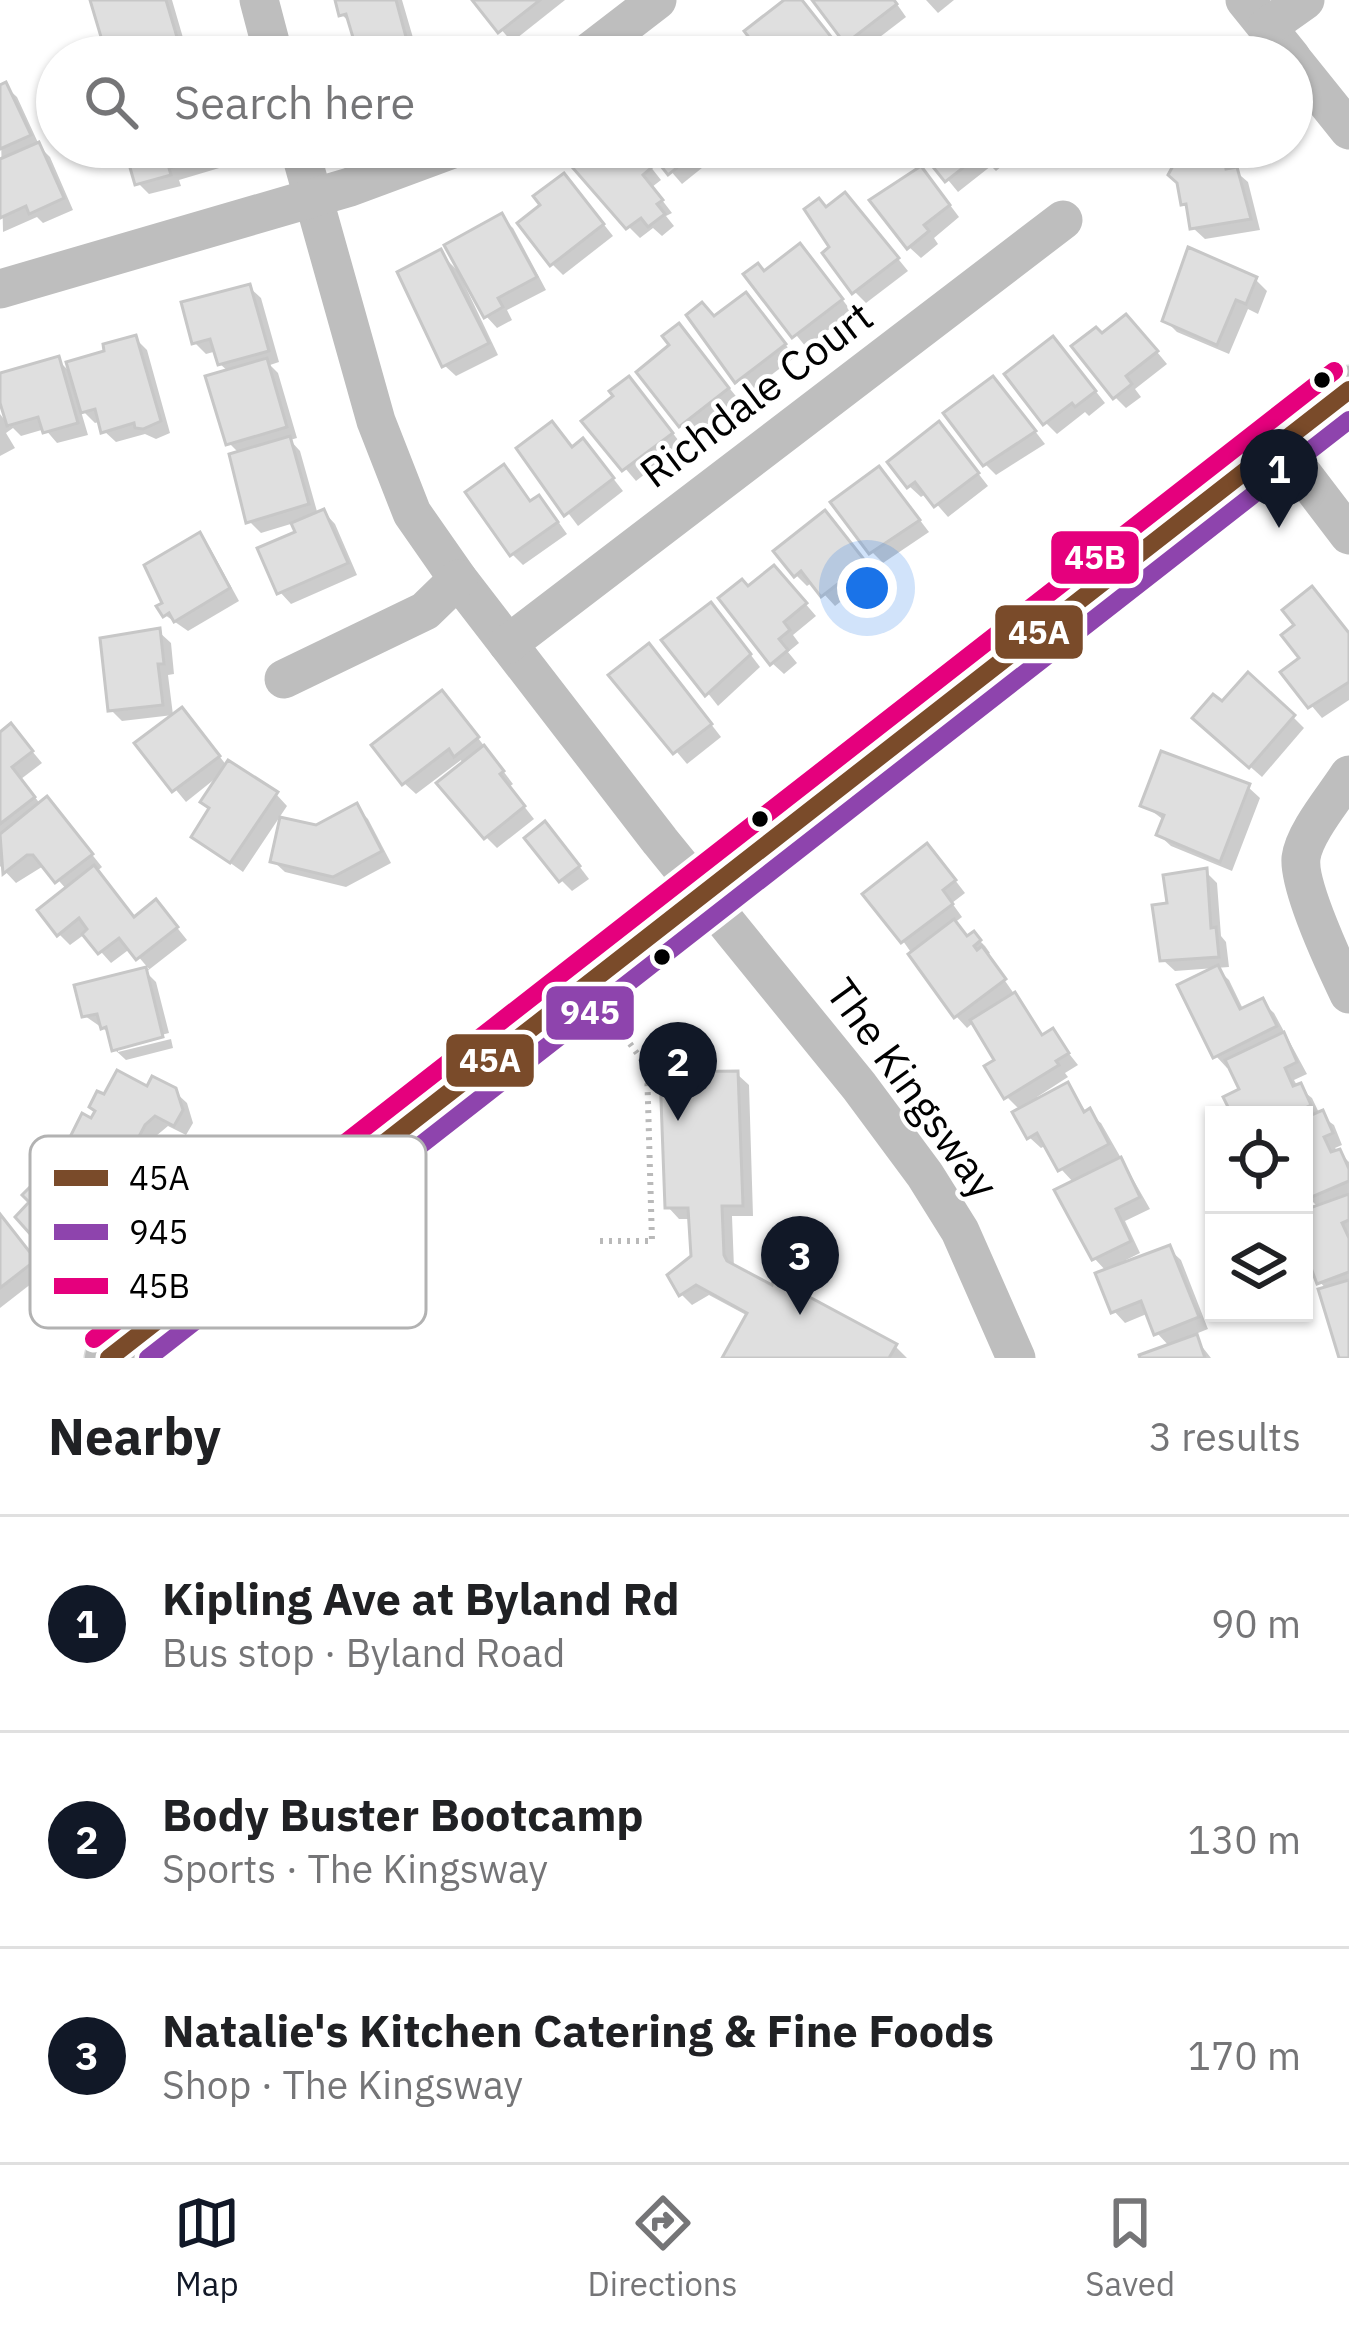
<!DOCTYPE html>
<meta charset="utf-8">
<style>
:root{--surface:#fff;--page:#f2f2f2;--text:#202124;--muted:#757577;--line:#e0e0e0;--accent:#111827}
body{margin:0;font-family:"IBM Plex Sans",sans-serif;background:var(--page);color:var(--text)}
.controls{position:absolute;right:36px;bottom:36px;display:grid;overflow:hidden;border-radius:0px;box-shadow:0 3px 9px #0004}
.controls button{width:108px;height:108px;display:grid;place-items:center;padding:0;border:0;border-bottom:3px solid var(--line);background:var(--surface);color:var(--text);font:60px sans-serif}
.you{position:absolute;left:867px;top:588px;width:42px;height:42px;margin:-30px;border:9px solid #fff;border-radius:50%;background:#1a73e8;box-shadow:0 0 0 18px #1a73e833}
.badge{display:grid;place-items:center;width:78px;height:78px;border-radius:50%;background:var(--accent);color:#fff;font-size:39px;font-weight:700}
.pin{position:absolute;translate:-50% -99px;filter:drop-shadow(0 3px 6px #0008)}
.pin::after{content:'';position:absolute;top:63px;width:42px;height:36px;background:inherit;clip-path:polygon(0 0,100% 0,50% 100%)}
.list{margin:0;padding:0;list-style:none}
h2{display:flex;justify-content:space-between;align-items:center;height:156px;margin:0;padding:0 48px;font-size:51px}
h2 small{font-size:39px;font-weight:400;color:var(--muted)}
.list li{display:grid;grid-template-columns:78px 1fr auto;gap:36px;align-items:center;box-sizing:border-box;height:216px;padding:0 48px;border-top:3px solid var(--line)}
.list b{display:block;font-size:45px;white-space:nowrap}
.list p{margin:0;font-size:39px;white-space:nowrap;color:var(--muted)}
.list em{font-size:39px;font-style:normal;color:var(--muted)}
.icon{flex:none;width:66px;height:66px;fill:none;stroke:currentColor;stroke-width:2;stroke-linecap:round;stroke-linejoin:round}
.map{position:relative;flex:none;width:1349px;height:1358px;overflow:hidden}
.search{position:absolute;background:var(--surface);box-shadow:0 3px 9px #0004;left:36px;right:36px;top:36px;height:132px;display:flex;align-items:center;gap:30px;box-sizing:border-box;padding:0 42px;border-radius:66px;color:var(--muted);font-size:45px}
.sheet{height:804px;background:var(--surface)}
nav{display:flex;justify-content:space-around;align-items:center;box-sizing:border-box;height:168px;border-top:3px solid var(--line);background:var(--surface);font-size:33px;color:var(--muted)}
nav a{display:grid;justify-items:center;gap:6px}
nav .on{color:var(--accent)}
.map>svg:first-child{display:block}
.shadow{fill:#0003}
.building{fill:#dfdfdf;stroke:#c7c7c7;stroke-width:3}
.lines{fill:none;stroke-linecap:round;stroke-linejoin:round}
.major-casing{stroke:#dbdbdb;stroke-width:51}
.path{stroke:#b9b9b9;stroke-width:6;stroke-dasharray:3 6;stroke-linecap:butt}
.minor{stroke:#bebebe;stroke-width:39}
.major{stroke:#bebebe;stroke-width:48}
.bus-1-casing{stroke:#fff;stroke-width:27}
.bus-2-casing{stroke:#fff;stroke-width:27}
.bus-3-casing{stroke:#fff;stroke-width:27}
.bus-1{stroke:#7a4b2a;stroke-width:18}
.bus-2{stroke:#8e44ad;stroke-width:18}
.bus-3{stroke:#e5007d;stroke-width:18}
.bus-dot{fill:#000;stroke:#fff;stroke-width:4.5}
.labels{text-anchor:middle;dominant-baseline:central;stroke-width:9;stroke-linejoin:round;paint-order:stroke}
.street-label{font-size:42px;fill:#000;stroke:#fff}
.key{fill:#fff;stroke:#b2b2b2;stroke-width:3}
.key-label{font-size:33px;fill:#000}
.line-badge{stroke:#fff;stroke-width:4.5}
.badge-label{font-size:33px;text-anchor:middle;font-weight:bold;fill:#fff}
</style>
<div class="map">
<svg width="1349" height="1358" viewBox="0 0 1349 1358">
<rect width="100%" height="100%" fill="#fff"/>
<g class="shadow">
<polygon points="94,0 172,0 186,48 181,49 189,57 112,57"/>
<polygon points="339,0 402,0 416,48 384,57 367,57 359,49 353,25 342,15"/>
<polygon points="476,0 565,0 512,42"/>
<polygon points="789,0 796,0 845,56 767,57"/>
<polygon points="816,0 894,0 906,17 859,53"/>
<polygon points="926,0 954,0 938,13"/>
<polygon points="737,43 751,57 719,57"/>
<polygon points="437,50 444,57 416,57"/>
<polygon points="5,86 17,97 40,147 50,157 73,210 43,223 37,217 3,232 0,88"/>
<polygon points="128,147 221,147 226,166 179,180 181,186 149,194 138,183"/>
<polygon points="602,147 635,147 661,180 652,187 672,213 666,216 674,226 662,236 653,228 640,238 629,227"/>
<polygon points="650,147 728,147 682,184"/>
<polygon points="921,147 1009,147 1015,155 996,171 991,166 958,192"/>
<polygon points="1174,147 1228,147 1234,170 1248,182 1260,230 1205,239 1193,228 1190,209 1184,203"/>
<polygon points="932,181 959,217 934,238 938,244 921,258 909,247"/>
<polygon points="575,188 613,236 563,275 552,264"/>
<polygon points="856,207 908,271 866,303 855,292 833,248"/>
<polygon points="501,217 513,228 546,290 507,310 512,320 497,328 486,316"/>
<polygon points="440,253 458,271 498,355 456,376 444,365"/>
<polygon points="811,259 852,312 806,347 747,275 765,274"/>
<polygon points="1256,280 1267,291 1258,314 1248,309 1229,354 1177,332 1166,321"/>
<polygon points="249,287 261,298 279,362 270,365 278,373 297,438 290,440 300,451 318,515 324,512 335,524 357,575 291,604 280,592 299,534 294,523 261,533 249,521 240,454 229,443 229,372 220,364 217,351 206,354 195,343"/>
<polygon points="757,307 795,357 749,392 737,381 715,320"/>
<polygon points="1138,329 1167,364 1135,389 1141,397 1126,408 1115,397 1102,337"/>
<polygon points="135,338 147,350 170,433 156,439 145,434 116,442 104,431 102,421 95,423 80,408 88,435 57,443 45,429 21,436 13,428 6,433 15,448 0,456 0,414 10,427 0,392 0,376 58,360 73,375"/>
<polygon points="690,339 739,400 693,436 681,425"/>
<polygon points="1064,351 1105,403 1089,416 1085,412 1057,434 1046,423"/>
<polygon points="640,391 682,445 636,481 585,421"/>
<polygon points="1004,391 1045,444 996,475 985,464"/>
<polygon points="950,437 988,486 948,517 927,493 921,497 909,486"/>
<polygon points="520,449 594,454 623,491 578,526"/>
<polygon points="504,468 532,503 539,499 550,510 567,534 523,565 512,554"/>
<polygon points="890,481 929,532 883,563 872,552"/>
<polygon points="836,525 875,575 835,606 813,582 807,586 796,575"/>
<polygon points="199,536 210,548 239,601 188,631 165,615"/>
<polygon points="785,580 816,616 793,635 799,643 788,652 797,663 784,674 772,663 749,589"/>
<polygon points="722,617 760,667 718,706 666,640"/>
<polygon points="159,632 171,643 174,674 168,675 173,715 122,721 111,710"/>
<polygon points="1349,634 1349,700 1322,718 1284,673"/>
<polygon points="660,658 721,737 687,764 612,675"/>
<polygon points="453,705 513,784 509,787 534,819 497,848 486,837 461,760 416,794 404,783"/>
<polygon points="1222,706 1293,717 1304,728 1262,777 1207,729"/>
<polygon points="193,722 227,766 276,794 287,806 243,872 194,837 212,810 221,774 186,802 138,744"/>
<polygon points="0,736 22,739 42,763 21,779 41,805 58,812 102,867 96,872 135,920 167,915 187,940 146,972 156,982 169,1033 118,1046 118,1052 171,1039 173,1048 126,1060 114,1049 111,1034 85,1016 78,988 149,969 131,948 111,963 85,934 70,945 59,934 67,890 45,865 16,883 0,866"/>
<polygon points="1248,787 1260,798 1232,871 1171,846 1159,835 1165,821 1144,805"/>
<polygon points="356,807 368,819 391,863 346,887 285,872 273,861 316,828"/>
<polygon points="557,837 589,879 572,891 561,880"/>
<polygon points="938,858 965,893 952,903 962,917 954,923 968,939 974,935 985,946 990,953 987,955 1044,1037 1052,1032 1078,1065 1065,1073 1068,1077 1037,1097 1039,1101 1067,1086 1087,1113 1101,1123 1150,1209 1125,1221 1140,1253 1126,1260 1127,1264 1169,1249 1181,1260 1208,1329 1193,1335 1211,1358 1143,1358 1170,1347 1157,1333 1149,1313 1125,1323 1114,1311 1107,1272 1094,1258 1074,1183 1061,1169 1047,1145 1041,1148 1029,1137 1021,1111 1007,1097 998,1060 974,1022 967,1028 956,1016 903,941"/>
<polygon points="1206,872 1217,883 1221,936 1226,942 1229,967 1175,971 1163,960 1170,905"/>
<polygon points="1217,969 1229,980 1244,1011 1262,1002 1274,1013 1307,1074 1294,1080 1298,1087 1312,1098 1320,1115 1334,1125 1342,1145 1335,1148 1349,1162 1349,1358 1327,1290 1320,1282 1304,1240 1304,1213 1319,1208 1313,1202 1304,1206 1304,1115 1235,1115 1243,1091 1231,1066 1227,1068 1216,1056"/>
<polygon points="737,1074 749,1085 753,1216 732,1216 734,1268 895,1346 907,1358 726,1358 748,1316 709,1295 692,1305 681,1294 694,1257 692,1219 679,1219 668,1207"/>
<polygon points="148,1090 174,1091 187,1103 193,1123 186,1135 168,1126 156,1136 143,1162 137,1159 129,1175 83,1152 71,1140 93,1122"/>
<polygon points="59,1146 112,1199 85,1226 63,1204 59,1208 88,1238 86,1258 70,1273 19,1217 34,1202"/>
<polygon points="0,1216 45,1273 0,1308"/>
</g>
<g class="building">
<polygon points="90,0 166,0 177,37 107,57"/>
<polygon points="335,0 396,0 406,37 357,51 346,14 339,16"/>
<polygon points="472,0 540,0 498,33"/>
<polygon points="784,0 802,0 836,43 818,57 764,57 744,31"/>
<polygon points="812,0 894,0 897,4 845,44"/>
<polygon points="1053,40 1061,57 1020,57 1033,53 1031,47"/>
<polygon points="1118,40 1153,57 1110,57"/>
<polygon points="178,42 182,57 123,57"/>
<polygon points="6,82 31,135 0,149 0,85"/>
<polygon points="39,142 64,198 29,214 26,206 0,218 0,159"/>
<polygon points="124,147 215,147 217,155 169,168 171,175 135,185"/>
<polygon points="597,147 636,147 652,167 643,175 663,200 657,204 665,214 648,227 641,218 626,229 572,167"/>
<polygon points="646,147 703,147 668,175"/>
<polygon points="917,147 1000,147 982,161 978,156 945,182"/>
<polygon points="1171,147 1222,147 1226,169 1237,167 1251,219 1190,229 1186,204 1181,205 1177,183 1168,175 1174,164"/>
<polygon points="921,166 950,205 924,225 929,231 907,249 869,200"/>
<polygon points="564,173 604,224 550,266 517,223 540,205 533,196"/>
<polygon points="845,192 899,258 852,294 822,253 829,247 804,209 819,198 826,207"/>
<polygon points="502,213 537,277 498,298 503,307 484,318 444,245"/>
<polygon points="800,243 843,299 792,338 743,274 758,263 764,271"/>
<polygon points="1188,247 1257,277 1246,304 1236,300 1217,345 1162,321"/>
<polygon points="441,249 489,343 442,367 397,272"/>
<polygon points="250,284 269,351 218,365 210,339 192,344 181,302"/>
<polygon points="746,292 786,344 735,383 686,315 702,302 714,316"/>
<polygon points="1126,314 1158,351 1126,376 1132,384 1113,399 1071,346 1096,327 1102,333"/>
<polygon points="679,323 729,388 679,427 636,372 669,345 662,336"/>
<polygon points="136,335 161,421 143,429 135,428 134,423 101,433 95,409 81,413 66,362 104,351 103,344"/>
<polygon points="1053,336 1096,391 1075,407 1072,403 1043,425 1004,374"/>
<polygon points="59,356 78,423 43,433 38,417 7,426 0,403 0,373"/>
<polygon points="267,358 287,427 226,445 205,376"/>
<polygon points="629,376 673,433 622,471 581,421 613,396 609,391"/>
<polygon points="993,376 1036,431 983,466 943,413"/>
<polygon points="552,421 572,447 583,438 614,478 564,516 516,448"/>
<polygon points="939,421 979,473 934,507 915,482 907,488 887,462"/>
<polygon points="290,436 309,504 246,523 229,454"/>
<polygon points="504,464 530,501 539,495 558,522 510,556 465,492"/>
<polygon points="879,466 920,520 869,554 830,502"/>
<polygon points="324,509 348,563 277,594 257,548 295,532 291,523"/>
<polygon points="825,510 866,562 821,597 801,571 794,577 773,551"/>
<polygon points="200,532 230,588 174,622 169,613 163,617 156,606 162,603 144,565"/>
<polygon points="774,565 807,603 784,622 790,630 779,639 788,650 770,665 718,598 742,579 748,586"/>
<polygon points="1312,586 1349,633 1349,682 1308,708 1280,672 1299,658 1281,635 1294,625 1282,610"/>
<polygon points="711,602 751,654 705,696 661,640"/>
<polygon points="160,628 164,664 158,664 163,705 108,711 100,638"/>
<polygon points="649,643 712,724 673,754 608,675"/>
<polygon points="1248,672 1295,715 1249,768 1192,718 1213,694 1222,701"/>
<polygon points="442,690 479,737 454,757 449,749 402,785 371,745"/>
<polygon points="182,707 220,756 172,792 134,743"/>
<polygon points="11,723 33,751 12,767 35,797 0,824 0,732"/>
<polygon points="484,745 504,771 500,774 525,806 484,839 436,783"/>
<polygon points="1161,751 1250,784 1220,862 1156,835 1164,815 1140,806"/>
<polygon points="228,760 278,792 230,863 191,837 209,808 200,802"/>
<polygon points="47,796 93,854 55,883 33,855 27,855 3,874 0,834"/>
<polygon points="357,803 382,851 333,877 270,862 280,817 316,825"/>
<polygon points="545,821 580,866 559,882 524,838"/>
<polygon points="927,843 956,880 943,890 953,904 901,943 862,894"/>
<polygon points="94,865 134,917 156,899 178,927 136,960 119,938 98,954 82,934 87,929 79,918 57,936 37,910"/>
<polygon points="1207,868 1211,928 1216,927 1219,957 1160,961 1152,905 1167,903 1163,875"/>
<polygon points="954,919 967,936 974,931 981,940 974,946 977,950 982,946 1006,979 954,1018 908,954"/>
<polygon points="1218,965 1240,1009 1263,998 1277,1026 1213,1058 1177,985"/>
<polygon points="146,967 163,1037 112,1051 106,1027 101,1029 97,1014 82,1017 74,985"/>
<polygon points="1015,992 1042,1035 1053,1028 1069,1053 1056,1061 1059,1065 1004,1099 984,1066 994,1060 970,1020"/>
<polygon points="1284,1032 1297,1062 1285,1068 1293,1086 1301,1083 1311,1105 1291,1115 1232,1115 1223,1097 1239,1089 1225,1060"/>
<polygon points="117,1070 147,1086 152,1076 176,1088 183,1110 174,1126 155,1116 145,1125 131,1152 125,1149 117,1166 68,1141 82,1113 91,1118 95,1111 89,1107 97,1091 104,1094"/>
<polygon points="738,1071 743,1206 722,1206 724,1255 727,1261 772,1285 774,1278 897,1344 889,1358 722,1358 747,1313 696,1285 679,1296 667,1275 691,1256 688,1208 665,1208 660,1072"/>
<polygon points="1068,1082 1084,1112 1090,1108 1109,1144 1058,1171 1037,1133 1027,1139 1012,1112"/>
<polygon points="1323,1110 1333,1133 1324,1137 1331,1152 1340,1149 1349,1169 1349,1181 1307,1199 1304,1118"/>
<polygon points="59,1142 103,1186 72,1217 78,1223 75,1246 57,1264 15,1217 29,1202 22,1195 45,1172 37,1163"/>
<polygon points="1121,1157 1140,1197 1116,1209 1131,1241 1092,1260 1054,1190"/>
<polygon points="1349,1194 1349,1220 1342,1223 1349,1238 1349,1272 1317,1284 1304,1249 1304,1210"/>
<polygon points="0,1214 36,1260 0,1288"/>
<polygon points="1170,1245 1199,1317 1154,1335 1141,1301 1111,1313 1095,1273"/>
<polygon points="1349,1280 1349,1358 1339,1358 1318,1289"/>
<polygon points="1197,1334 1205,1358 1140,1358 1139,1355"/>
</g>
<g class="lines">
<defs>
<polyline id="major" points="109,1358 1349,390"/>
</defs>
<use href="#major" class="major-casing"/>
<g class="path">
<polyline points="647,1067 695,1064"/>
<polyline points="600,1241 652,1241 647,1067 609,1015"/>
</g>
<g class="minor">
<polyline points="259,0 274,57"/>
<polyline points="1245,0 1291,57"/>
<polyline points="1267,27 1305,0"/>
<polyline points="583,57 657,0"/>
<polyline points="1292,59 1349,130"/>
<polyline points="299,147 376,421 412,513 458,579 660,841 859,1086 925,1175 960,1231 1016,1358"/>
<polyline points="0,289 350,187 458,147"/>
<polyline points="1279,443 1349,535"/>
<polyline points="508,644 1063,220"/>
<polyline points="284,679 425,611 458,579"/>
<path d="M1349,775C1335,797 1304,833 1301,858C1298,887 1336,967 1349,994"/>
</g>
<use href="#major" class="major"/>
<defs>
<polyline id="bus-1" points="109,1358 1349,390"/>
<polyline id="bus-2" points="148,1358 1349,420"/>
<polyline id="bus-3" points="94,1339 1334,371"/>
</defs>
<use href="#bus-1" class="bus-1-casing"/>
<use href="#bus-2" class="bus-2-casing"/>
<use href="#bus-3" class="bus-3-casing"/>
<use href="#bus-1" class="bus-1"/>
<use href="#bus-2" class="bus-2"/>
<use href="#bus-3" class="bus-3"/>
</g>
<g class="bus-dot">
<circle cx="1322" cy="380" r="10"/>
<circle cx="760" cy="819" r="10"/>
<circle cx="662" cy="957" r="10"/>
</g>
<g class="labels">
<g class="street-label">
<text transform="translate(756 394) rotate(-37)">Richdale Court</text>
<text transform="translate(913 1088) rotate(54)">The Kingsway</text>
</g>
</g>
<rect x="30" y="1136" width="396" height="192" rx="18" class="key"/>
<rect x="54" y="1170" width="54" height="16" fill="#7a4b2a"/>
<rect x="54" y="1224" width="54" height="16" fill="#8e44ad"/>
<rect x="54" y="1278" width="54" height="16" fill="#e5007d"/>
<g class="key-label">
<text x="129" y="1190">45A</text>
<text x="129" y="1244">945</text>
<text x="129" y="1298">45B</text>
</g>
<g class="line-badge">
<rect x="1049" y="529" width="92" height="57" rx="12" fill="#e5007d"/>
<rect x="993" y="603" width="92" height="58" rx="12" fill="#7a4b2a"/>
<rect x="544" y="984" width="92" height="58" rx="12" fill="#8e44ad"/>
<rect x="444" y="1032" width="92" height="57" rx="12" fill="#7a4b2a"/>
</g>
<g class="badge-label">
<text x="1095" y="569">45B</text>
<text x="1039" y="644">45A</text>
<text x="590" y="1024">945</text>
<text x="490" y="1072">45A</text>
</g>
</svg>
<div class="controls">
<button><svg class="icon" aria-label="locate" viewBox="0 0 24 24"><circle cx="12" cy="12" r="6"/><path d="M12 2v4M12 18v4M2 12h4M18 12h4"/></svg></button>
<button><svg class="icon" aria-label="layers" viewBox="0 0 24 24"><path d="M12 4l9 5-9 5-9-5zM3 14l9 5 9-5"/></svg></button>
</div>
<div class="you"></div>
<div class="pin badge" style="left:1279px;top:528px">1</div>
<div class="pin badge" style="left:678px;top:1121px">2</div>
<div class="pin badge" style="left:800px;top:1315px">3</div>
<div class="search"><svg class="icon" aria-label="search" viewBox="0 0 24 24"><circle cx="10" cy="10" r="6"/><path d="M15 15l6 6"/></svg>Search here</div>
</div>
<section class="sheet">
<h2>Nearby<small>3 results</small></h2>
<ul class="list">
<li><span class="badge">1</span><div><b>Kipling Ave at Byland Rd</b><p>Bus stop · Byland Road</p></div><em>90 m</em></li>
<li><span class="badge">2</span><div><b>Body Buster Bootcamp</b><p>Sports · The Kingsway</p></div><em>130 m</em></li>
<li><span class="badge">3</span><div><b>Natalie's Kitchen Catering &amp; Fine Foods</b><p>Shop · The Kingsway</p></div><em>170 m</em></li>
</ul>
</section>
<nav>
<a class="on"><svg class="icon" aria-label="map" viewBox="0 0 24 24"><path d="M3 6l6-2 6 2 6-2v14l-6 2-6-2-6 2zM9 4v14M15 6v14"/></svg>Map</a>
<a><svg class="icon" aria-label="directions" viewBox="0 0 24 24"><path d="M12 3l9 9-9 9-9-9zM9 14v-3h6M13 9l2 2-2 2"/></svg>Directions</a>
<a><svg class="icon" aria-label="saved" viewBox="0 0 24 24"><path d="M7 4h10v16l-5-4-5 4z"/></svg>Saved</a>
</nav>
